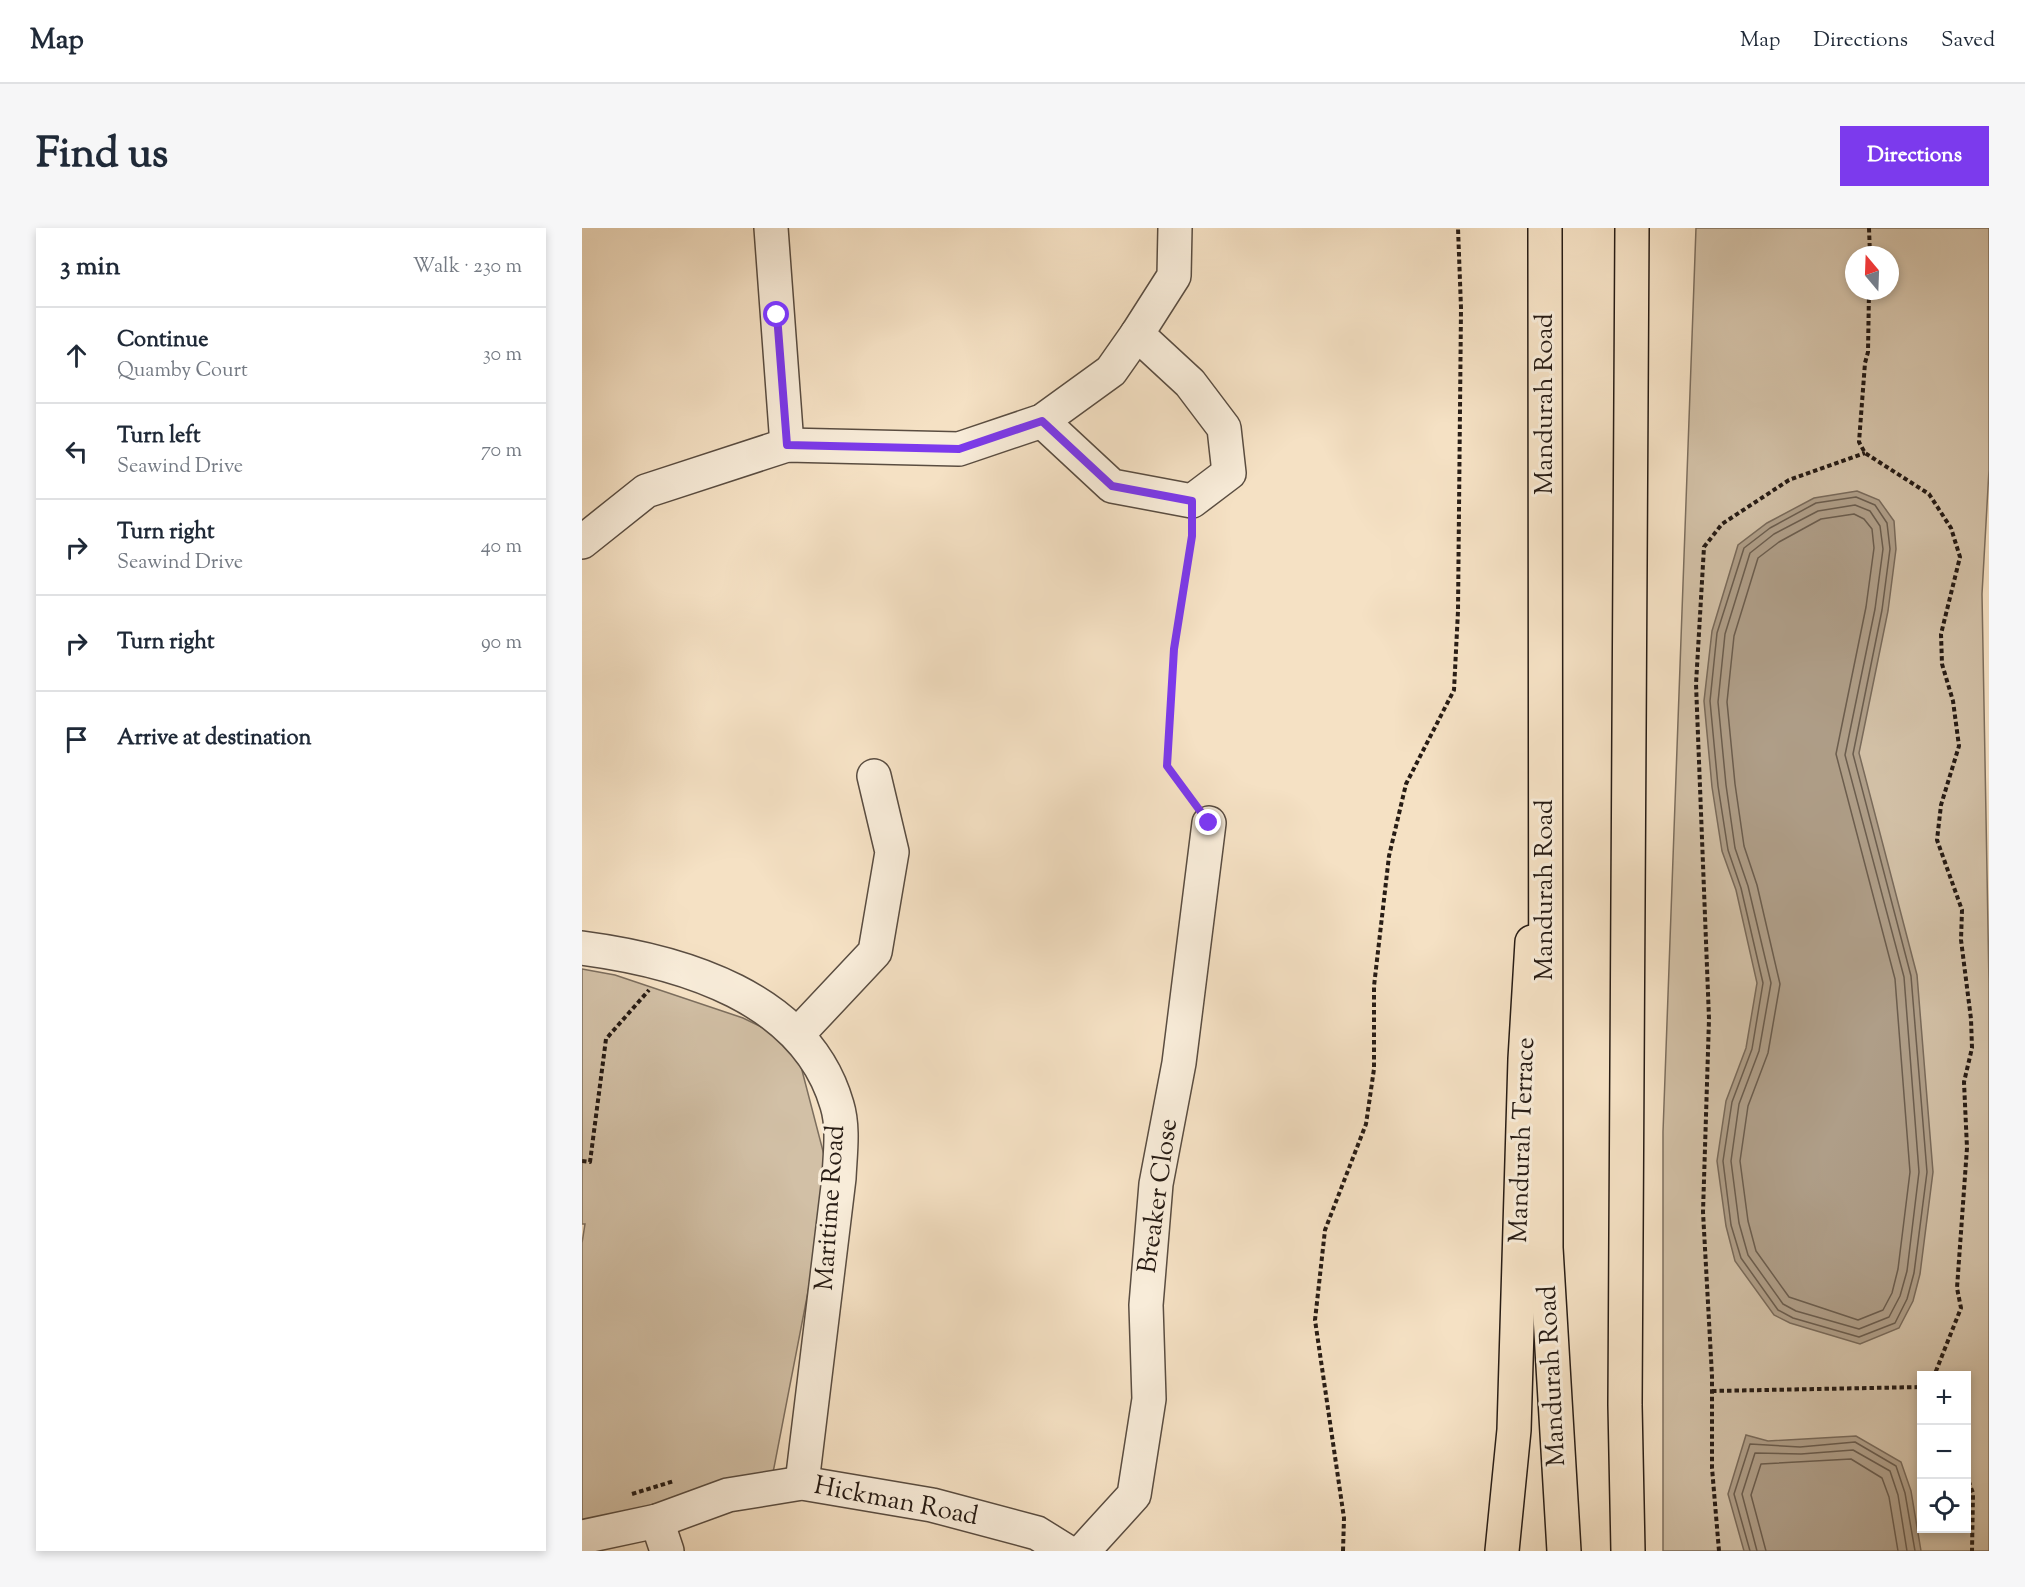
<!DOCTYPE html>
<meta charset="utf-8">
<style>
:root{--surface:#fff;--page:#f6f6f7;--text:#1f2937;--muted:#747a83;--line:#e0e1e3;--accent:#7c3aed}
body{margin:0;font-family:"Sorts Mill Goudy",serif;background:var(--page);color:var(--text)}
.controls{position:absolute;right:18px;bottom:18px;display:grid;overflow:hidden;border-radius:0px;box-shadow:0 3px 9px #0003}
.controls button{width:54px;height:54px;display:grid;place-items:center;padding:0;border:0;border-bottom:2px solid var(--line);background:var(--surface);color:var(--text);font:30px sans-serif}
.compass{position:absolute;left:1263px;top:18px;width:54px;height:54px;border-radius:50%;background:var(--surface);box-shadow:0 3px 9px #0003;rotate:341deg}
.stop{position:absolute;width:18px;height:18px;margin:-14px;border:4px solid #7c3aed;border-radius:50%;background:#fff}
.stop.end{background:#7c3aed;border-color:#fff;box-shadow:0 2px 6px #0008}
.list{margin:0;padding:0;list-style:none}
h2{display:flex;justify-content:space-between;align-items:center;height:78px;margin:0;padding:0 24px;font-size:26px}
h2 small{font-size:20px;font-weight:400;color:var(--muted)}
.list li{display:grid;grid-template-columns:39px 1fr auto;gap:18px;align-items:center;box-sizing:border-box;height:96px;padding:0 24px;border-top:2px solid var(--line)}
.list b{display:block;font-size:22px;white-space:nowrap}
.list p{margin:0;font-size:20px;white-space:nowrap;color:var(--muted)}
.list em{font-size:20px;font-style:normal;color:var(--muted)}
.icon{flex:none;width:33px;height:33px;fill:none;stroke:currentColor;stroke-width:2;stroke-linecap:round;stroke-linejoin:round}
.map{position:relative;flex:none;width:1407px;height:1323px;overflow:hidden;border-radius:0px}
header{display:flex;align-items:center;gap:36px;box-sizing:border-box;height:84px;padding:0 30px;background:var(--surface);border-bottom:2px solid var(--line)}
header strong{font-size:28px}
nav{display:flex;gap:33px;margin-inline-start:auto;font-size:21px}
.intro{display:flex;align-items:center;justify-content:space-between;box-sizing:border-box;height:144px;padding:0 36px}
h1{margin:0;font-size:42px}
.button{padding:15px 27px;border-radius:0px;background:var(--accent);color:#fff;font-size:21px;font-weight:700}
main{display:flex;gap:36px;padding:0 36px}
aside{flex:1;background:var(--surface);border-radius:0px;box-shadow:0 3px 9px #0003}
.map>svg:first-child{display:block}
.green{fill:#d2c0a6;stroke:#7c6e5e;stroke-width:1.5;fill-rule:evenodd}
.water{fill:#af9e88;stroke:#796a5a;stroke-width:1.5}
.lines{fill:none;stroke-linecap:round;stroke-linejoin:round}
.shore{stroke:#6b5d4e;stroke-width:1.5}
.minor-casing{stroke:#5a4d41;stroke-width:36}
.major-casing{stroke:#271c15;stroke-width:36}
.highway-casing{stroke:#271c15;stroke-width:36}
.path{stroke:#271c15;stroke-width:4;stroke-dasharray:4.5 3;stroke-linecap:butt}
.minor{stroke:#f8ecd9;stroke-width:33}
.major{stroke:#f5e1c4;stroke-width:33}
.highway{stroke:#f5e1c4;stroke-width:33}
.route{stroke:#7c3aed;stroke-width:8}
.labels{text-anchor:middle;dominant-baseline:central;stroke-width:6;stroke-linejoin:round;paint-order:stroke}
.street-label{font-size:26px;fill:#271c15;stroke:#f8ecd9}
</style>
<header>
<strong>Map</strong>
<nav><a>Map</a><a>Directions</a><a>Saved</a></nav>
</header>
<div class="intro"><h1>Find us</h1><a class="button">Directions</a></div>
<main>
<aside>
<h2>3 min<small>Walk · 230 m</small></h2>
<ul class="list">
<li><svg class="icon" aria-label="ahead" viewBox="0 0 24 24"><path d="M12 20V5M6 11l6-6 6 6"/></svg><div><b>Continue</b><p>Quamby Court</p></div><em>30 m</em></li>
<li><svg class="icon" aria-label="left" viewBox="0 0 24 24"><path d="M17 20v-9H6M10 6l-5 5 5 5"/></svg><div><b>Turn left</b><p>Seawind Drive</p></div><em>70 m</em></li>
<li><svg class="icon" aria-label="right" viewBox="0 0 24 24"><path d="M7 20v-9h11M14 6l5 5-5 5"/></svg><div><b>Turn right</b><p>Seawind Drive</p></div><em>40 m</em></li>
<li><svg class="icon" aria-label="right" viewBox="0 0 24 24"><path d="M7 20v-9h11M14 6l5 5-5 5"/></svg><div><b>Turn right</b></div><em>90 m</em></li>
<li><svg class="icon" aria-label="arrive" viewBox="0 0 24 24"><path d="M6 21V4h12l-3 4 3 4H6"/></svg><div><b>Arrive at destination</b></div></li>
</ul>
</aside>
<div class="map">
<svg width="1407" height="1323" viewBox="0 0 1407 1323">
<rect width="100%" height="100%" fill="#f5e1c4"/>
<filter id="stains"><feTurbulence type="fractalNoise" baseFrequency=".00333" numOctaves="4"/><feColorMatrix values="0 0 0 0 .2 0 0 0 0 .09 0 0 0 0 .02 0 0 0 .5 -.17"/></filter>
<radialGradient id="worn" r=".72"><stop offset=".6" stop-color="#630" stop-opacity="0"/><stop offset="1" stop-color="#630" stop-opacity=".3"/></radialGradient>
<g class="green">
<path d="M1114,0H1407V242L1400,366L1407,755V1323H1081V904ZM1272,27H1308V63H1272ZM1340,1148H1384V1300H1340Z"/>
<polygon points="0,741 33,747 161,790 188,803 216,827 248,950 190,1250 0,1295 0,1015 3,996 0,996"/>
</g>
<g class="water">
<polygon points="1275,263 1297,272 1312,293 1314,321 1306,383 1277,525 1335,747 1351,944 1338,1046 1331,1073 1317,1100 1278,1116 1208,1095 1192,1087 1153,1033 1144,998 1135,933 1144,873 1164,820 1175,755 1154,662 1140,623 1130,559 1122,473 1130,403 1156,317 1185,295 1232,270"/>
<polygon points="1164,1207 1186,1213 1274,1208 1319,1234 1329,1263 1339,1323 1162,1323 1146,1266"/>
</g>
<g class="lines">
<g class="shore">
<polygon points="1274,269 1293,277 1305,295 1308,321 1300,382 1271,526 1329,748 1345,944 1332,1045 1325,1071 1313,1095 1277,1109 1211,1090 1196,1082 1159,1030 1149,997 1141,933 1150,874 1170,821 1181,755 1159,660 1146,622 1136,558 1128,473 1135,405 1162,320 1188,300 1234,275"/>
<polygon points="1273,277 1288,283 1298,298 1301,321 1293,381 1263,527 1322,749 1337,944 1325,1043 1318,1068 1307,1089 1277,1101 1214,1083 1201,1076 1166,1027 1157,995 1149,933 1157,876 1177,823 1189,755 1166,658 1153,620 1144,557 1136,474 1143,406 1168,325 1192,306 1236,283"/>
<polygon points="1272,286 1282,291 1290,301 1292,320 1284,379 1254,526 1313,751 1328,944 1316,1041 1310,1065 1301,1082 1276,1092 1207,1069 1174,1023 1166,993 1158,933 1166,878 1186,825 1198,756 1175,657 1162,618 1153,556 1145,474 1152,408 1176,330 1197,314 1239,291"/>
<polyline points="1168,1323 1152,1266 1168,1216 1218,1219 1273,1214 1314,1238 1323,1265 1333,1323"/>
<polyline points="1175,1323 1160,1266 1173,1225 1219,1226 1271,1222 1308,1243 1316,1267 1325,1323"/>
<polyline points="1184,1323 1169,1267 1179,1236 1269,1231 1300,1250 1307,1269 1316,1323"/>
</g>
<defs>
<g id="minor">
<polyline points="189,0 205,217"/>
<polyline points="460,193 530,258 610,273 647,245 642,200 608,155 555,106"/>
<polyline points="0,314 64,263 205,217 377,221 460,193 529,143 555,106 592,48 593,0"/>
<path d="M0,720C99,733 224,769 255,877C262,900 258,926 257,950L220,1255"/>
<polyline points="215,807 293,724 310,624 292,548"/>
<polyline points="75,1293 85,1323"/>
<polyline points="0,1309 75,1293 146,1267 220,1255 350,1277 455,1305 484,1323"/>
<polyline points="501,1323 552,1267 567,1171 564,1077 574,956 597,835 627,595"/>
</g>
<polyline id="major" points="920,1323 932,1202 943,831 950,714"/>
<g id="highway">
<polyline points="963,0 964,1020 982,1323"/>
<polyline points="1046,1323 1043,1177 1050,0"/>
</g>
</defs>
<use href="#minor" class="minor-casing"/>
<use href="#major" class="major-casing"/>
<use href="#highway" class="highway-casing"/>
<g class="path">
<polyline points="1287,0 1288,27"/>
<polyline points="1287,63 1286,124 1283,135 1277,214 1283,225 1347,266 1369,300 1378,329 1359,406 1360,436 1371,473 1377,518 1359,577 1355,612 1380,682 1379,712 1389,791 1390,820 1382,854 1385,920 1375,1060 1379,1080 1352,1148"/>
<polyline points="611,301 592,421 585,538 611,574"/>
<polyline points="0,933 8,934 24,811 67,762"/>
<polyline points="1130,1163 1340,1159"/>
<polyline points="1384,1246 1391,1265 1390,1323"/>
<polyline points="50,1266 92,1253"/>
<polyline points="761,1323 762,1290 733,1092 743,1002 784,896 792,841 792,758 807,628 824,556 872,462 876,383 879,80 876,0"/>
<polyline points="1137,1323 1130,1240 1130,1148 1121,984 1127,791 1114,456 1122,319 1140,296 1207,252 1283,225"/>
</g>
<use href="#minor" class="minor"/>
<use href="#major" class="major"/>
<use href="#highway" class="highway"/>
</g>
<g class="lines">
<polyline class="route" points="195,87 205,217 377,221 460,193 530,258 610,273 610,308 592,421 585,538 627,595"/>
</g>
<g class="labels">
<g class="street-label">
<text transform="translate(963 176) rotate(-90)">Mandurah Road</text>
<text transform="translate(963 662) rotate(-90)">Mandurah Road</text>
<text transform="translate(941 912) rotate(-88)">Mandurah Terrace</text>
<text transform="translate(577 968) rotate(-82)">Breaker Close</text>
<text transform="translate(249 980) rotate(-86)">Maritime Road</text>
<text transform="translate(971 1148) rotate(-93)">Mandurah Road</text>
<text transform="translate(314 1274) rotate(11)">Hickman Road</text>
</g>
</g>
<rect width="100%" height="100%" filter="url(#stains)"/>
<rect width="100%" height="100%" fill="url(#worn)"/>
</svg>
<div class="controls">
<button>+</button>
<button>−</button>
<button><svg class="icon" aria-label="locate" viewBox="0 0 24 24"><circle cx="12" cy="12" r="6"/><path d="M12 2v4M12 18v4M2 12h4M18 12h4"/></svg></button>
</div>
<svg class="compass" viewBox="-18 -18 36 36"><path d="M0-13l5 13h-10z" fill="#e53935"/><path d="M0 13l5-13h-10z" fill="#747a83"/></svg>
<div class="stop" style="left:195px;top:87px"></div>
<div class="stop end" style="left:627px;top:595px"></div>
</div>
</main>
